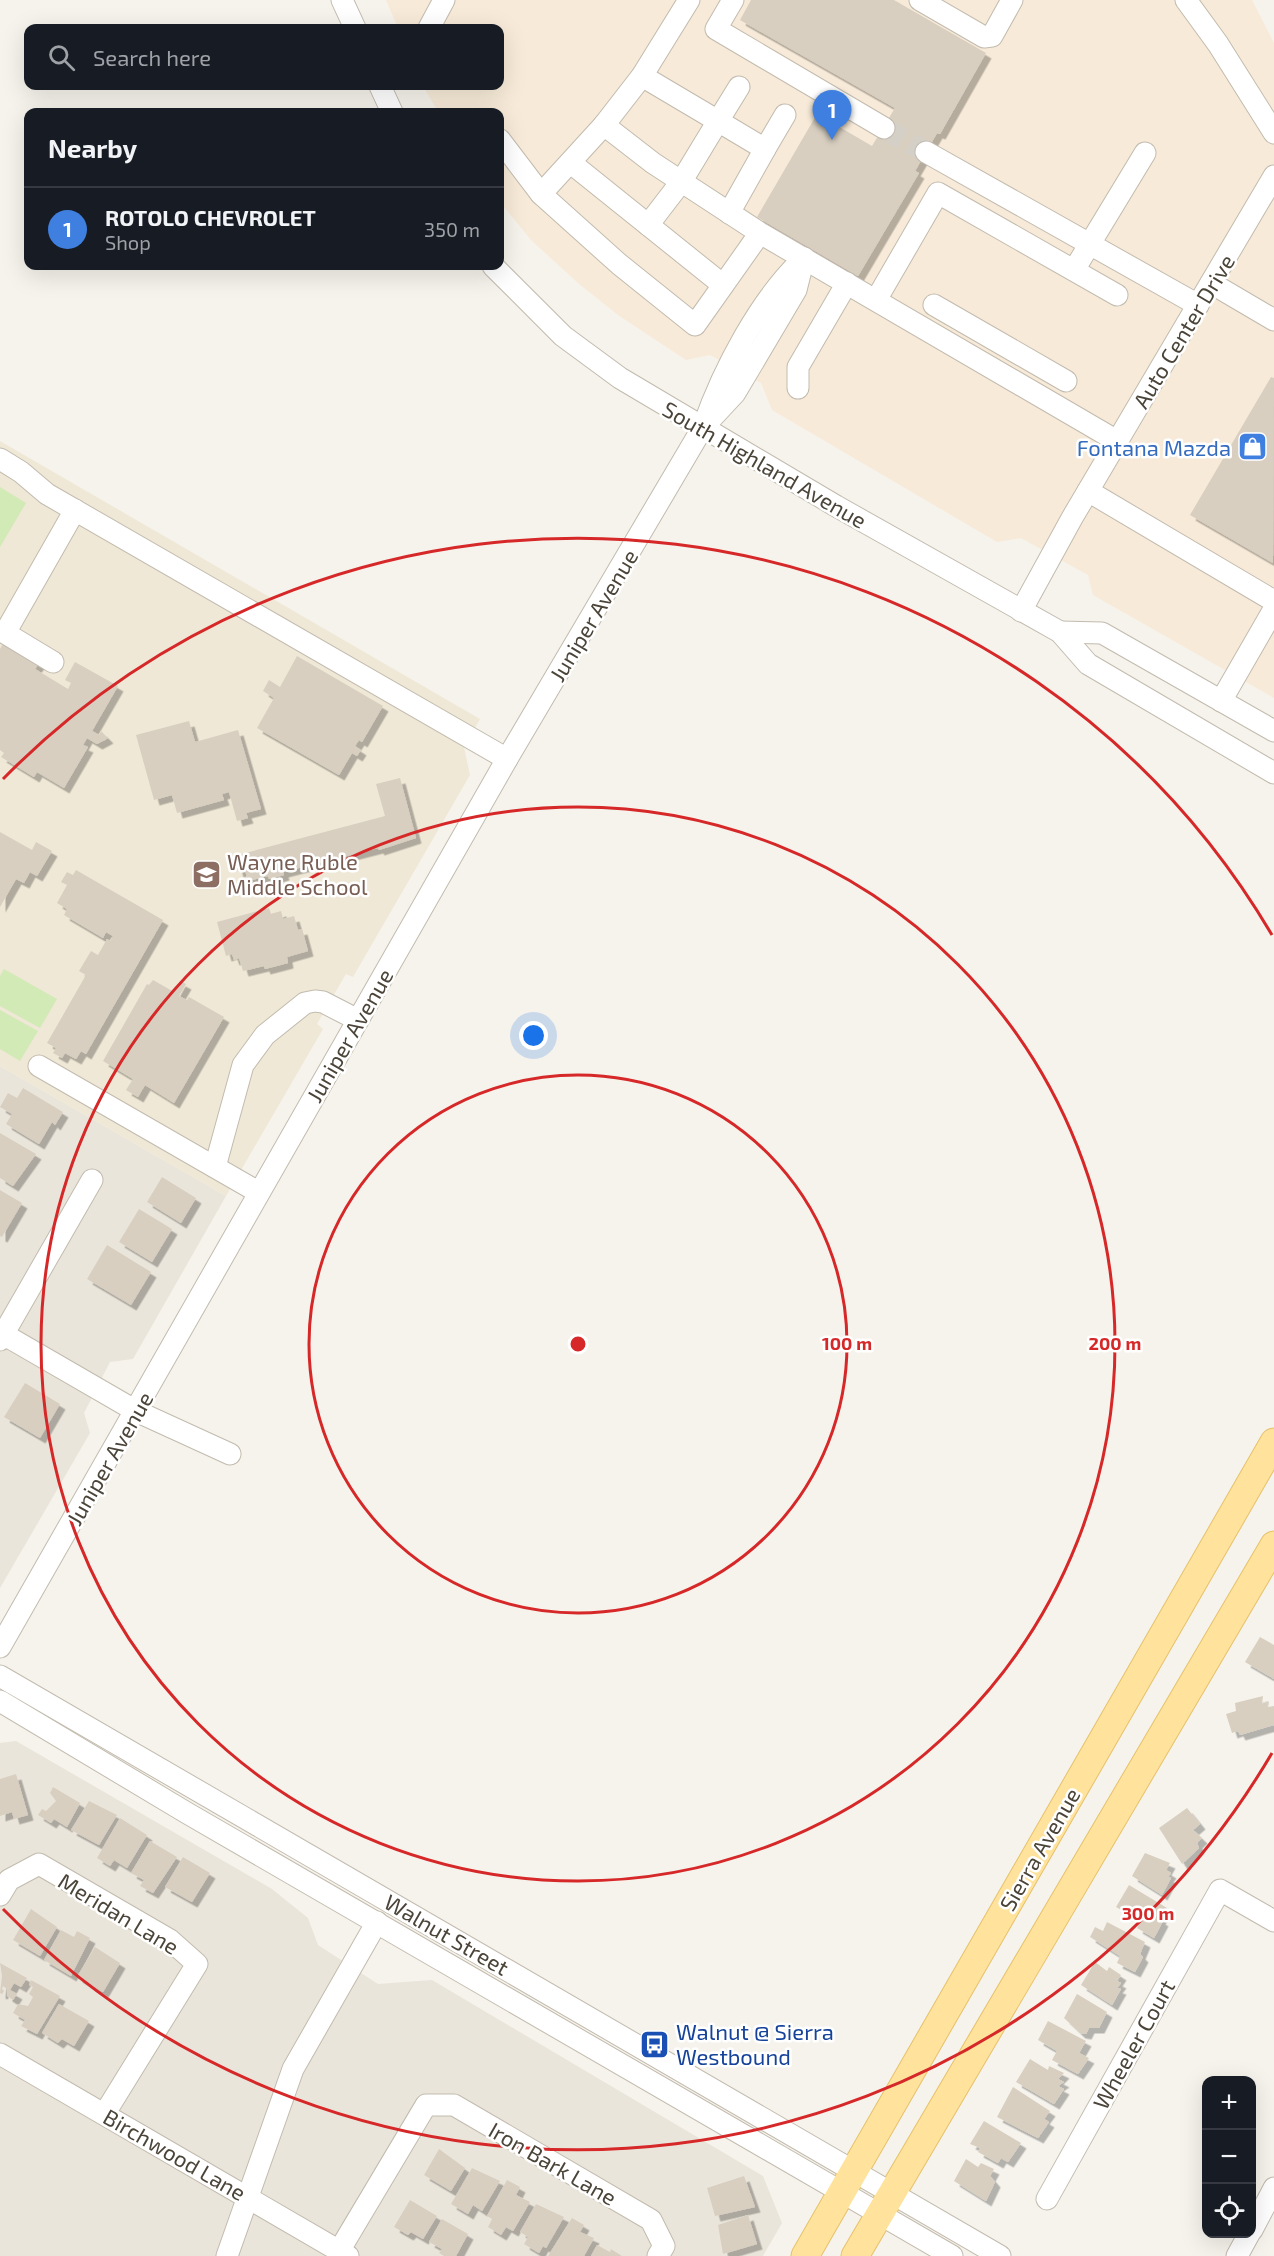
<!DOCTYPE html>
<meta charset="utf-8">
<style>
:root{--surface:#171b24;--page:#242831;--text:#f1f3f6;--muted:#9ea1a6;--line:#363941;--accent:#db2777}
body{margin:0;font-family:"Exo 2",sans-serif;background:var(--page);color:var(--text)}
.controls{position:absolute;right:18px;bottom:18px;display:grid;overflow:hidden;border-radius:12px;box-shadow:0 6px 24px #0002}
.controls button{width:54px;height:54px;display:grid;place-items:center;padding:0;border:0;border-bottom:2px solid var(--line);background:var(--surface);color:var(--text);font:30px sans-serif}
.you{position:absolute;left:534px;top:1036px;width:21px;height:21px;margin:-15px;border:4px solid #fff;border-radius:50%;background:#1a73e8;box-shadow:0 0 0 9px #1a73e833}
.badge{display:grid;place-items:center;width:39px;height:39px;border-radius:50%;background:var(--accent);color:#fff;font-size:20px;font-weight:700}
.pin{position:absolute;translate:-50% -50px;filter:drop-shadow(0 2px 3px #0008)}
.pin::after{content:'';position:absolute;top:32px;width:21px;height:18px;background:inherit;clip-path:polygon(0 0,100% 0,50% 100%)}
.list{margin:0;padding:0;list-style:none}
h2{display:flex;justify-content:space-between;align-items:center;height:78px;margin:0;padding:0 24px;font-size:26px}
h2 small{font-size:20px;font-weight:400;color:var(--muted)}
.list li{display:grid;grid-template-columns:39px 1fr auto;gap:18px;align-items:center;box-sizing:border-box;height:84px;padding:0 24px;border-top:2px solid var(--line)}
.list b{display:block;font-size:22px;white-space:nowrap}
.list p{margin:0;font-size:20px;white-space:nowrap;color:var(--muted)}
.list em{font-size:20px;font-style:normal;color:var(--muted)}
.icon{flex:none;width:33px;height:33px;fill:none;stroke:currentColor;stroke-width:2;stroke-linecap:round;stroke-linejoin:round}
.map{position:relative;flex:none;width:1274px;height:2256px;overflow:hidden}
.search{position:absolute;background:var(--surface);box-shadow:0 6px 24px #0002;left:24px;top:24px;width:480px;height:66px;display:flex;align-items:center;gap:15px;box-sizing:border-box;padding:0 21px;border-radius:12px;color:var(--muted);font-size:22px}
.panel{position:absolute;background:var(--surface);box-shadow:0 6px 24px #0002;left:24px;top:108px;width:480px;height:162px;border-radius:12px}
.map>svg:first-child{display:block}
.residential{fill:#eae5da}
.commercial{fill:#f7ead8}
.education{fill:#efe8d6}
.pitch{fill:#d2eab5}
.building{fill:#d8cfc1;filter:url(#shadow)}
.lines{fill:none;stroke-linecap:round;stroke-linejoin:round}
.minor-tunnel{stroke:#d4d0c8;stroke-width:21;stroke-dasharray:21 10;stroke-linecap:butt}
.minor-casing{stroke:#c2bbae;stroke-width:23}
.major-casing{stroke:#e6c16a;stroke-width:29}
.minor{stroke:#fff;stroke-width:21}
.major{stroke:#ffe39c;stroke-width:27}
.ring{fill:none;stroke:#d62828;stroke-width:3}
.labels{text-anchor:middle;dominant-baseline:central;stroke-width:5;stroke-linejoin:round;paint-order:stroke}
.street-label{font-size:22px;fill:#4b4439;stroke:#fff}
.shop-label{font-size:22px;fill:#366cbe;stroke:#fff;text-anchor:end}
.education-label{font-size:22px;fill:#785e54;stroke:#fff;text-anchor:start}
.transit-label{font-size:22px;fill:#164399;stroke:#fff;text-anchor:start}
.centre{fill:#d62828;stroke:#fff;stroke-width:3}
.ring-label{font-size:18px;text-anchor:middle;font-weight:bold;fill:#d62828;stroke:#fff;stroke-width:5;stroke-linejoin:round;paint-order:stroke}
</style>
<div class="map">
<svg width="1274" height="2256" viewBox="0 0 1274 2256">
<defs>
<filter id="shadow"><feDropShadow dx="5.5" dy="5.5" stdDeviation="0" flood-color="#0004"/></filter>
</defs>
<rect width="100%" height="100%" fill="#f6f3ec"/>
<g class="residential">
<polygon points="0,1066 226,1196 133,1359 110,1362 84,1413 90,1433 0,1588"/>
<polygon points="16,1741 272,1889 308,1918 318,1945 378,1984 432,1980 763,2176 782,2223 763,2256 0,2256 0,1743"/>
</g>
<polygon class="commercial" points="386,0 1252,0 1274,43 1274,698 1093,595 1088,575 1021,538 997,542 772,410 761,383 710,355 686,360 618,315 578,283 531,240 500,202 500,112 438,112 423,86 500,86 500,28 398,28"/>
<polygon class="education" points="0,441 480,719 464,747 470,775 353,977 346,974 317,1024 323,1029 226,1196 0,1066"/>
<g class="pitch">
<polygon points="0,487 26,503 0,547"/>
<polygon points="4,969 57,999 40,1028 0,1006 0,976"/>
<polygon points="0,1010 38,1031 20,1061 0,1049"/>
</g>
<g class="building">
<polygon points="751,0 894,0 986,53 940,134 937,133 915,171 919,173 858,276 757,217 817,114 872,146 895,108 740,20"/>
<polygon points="1271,377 1274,378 1273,563 1190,515"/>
<polygon points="4,642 40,662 35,669 68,689 71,683 65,680 75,662 118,686 92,731 99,735 101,731 108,738 97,744 87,738 83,745 88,747 64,788 37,772 34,777 1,757 4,753 0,750 0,649"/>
<polygon points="297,656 383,706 362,742 359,740 355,746 361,750 357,756 352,753 339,775 257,728 274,698 263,691 269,680 280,687"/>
<polygon points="189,721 195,742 238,730 261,809 246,813 248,818 237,821 229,792 222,794 224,800 177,813 172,795 154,800 136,735"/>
<polygon points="400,778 416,838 379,850 378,848 339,858 340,861 323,865 322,862 283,872 284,875 269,879 268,876 248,881 245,870 238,872 234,856 385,816 376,784"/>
<polygon points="0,832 32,850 36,842 52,851 37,876 30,872 24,883 16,879 0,907"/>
<polygon points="76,870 163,920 86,1054 81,1051 76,1059 65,1053 62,1058 53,1053 56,1048 47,1043 86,975 79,971 91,951 98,955 107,939 110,941 113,936 106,932 103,938 64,915 67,909 57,903 67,885 61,882 67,872 73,875"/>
<polygon points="269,908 271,914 281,911 283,919 294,916 298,930 302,929 308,951 287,957 288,963 265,969 264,966 243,971 239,958 234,960 232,954 226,956 217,922"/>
<polygon points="153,980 174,992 180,981 186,984 179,996 187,1000 189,997 224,1017 174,1103 145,1085 138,1097 126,1090 133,1079 103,1061 147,984 149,985"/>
<polygon points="23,1088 63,1112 55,1125 52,1122 39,1144 6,1124 12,1114 0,1107 8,1093 17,1098"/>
<polygon points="0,1133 36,1154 13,1186 0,1178"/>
<polygon points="162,1177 196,1198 181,1223 147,1202"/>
<polygon points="0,1190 22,1203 2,1237 0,1236"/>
<polygon points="139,1209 172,1229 152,1262 119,1242"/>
<polygon points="107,1245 151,1272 131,1305 87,1279"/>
<polygon points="25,1383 60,1404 40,1438 4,1417"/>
<polygon points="1260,1637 1274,1645 1274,1679 1245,1662"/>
<polygon points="1263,1696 1262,1704 1267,1702 1268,1707 1274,1706 1274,1725 1240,1735 1238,1731 1232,1733 1226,1714 1236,1711 1235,1703"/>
<polygon points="16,1774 28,1815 14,1819 12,1812 0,1816 0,1779"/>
<polygon points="53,1787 80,1803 67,1827 54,1819 51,1823 38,1815 42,1809 46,1811 56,1801 50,1793"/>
<polygon points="89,1801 117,1815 99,1845 71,1830"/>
<polygon points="1187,1808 1200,1824 1193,1830 1202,1838 1197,1843 1199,1848 1182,1864 1159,1828"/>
<polygon points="120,1818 147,1835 127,1868 114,1860 110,1866 97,1858"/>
<polygon points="150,1841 177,1857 153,1893 140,1886 144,1880 131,1873"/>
<polygon points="1145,1853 1170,1863 1166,1870 1171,1873 1168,1877 1171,1878 1162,1895 1132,1876"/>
<polygon points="183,1857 210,1873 192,1902 165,1887"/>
<polygon points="1129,1885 1167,1908 1160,1919 1163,1921 1154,1938 1137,1928 1141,1921 1116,1907"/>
<polygon points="31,1909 57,1927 40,1956 13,1940"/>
<polygon points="1107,1922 1145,1942 1140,1954 1143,1957 1135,1972 1117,1963 1120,1956 1090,1937 1095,1927 1103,1931"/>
<polygon points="61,1930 74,1937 77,1931 90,1938 71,1976 44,1960"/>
<polygon points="95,1947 120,1963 103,1992 77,1977"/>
<polygon points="1095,1962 1107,1971 1109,1967 1121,1975 1117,1981 1121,1983 1117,1988 1121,1989 1112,2005 1081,1985"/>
<polygon points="0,1963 27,1978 21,1987 14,1983 10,1990 17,1994 13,2000 7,1996 7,1989 3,1986 2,1989 4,1991 2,1994 0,1993 2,1976"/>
<polygon points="31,1980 60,1996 37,2034 21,2026 25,2020 13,2013 18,2004 28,2006 33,1997 29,1994 33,1987 29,1985"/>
<polygon points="1077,1994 1107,2012 1099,2028 1089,2028 1086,2034 1080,2033 1064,2018"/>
<polygon points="59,2004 89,2021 74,2046 62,2039 58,2043 42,2033"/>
<polygon points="1048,2021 1086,2041 1079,2053 1089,2058 1078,2074 1052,2060 1057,2051 1038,2040"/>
<polygon points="1030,2059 1048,2070 1049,2066 1064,2073 1058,2079 1064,2082 1058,2086 1064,2089 1054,2104 1016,2082"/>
<polygon points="1013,2087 1050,2111 1044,2119 1049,2122 1038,2138 997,2117"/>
<polygon points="984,2121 1021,2143 1008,2162 1001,2158 998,2163 978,2152 980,2148 970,2144"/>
<polygon points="439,2149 465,2168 451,2191 424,2175"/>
<polygon points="966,2159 978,2167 981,2163 994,2169 990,2176 995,2182 986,2201 954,2181"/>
<polygon points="472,2168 500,2181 482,2211 473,2205 468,2214 451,2204"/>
<polygon points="744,2176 755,2207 715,2216 707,2188"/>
<polygon points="507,2180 520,2187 516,2195 530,2202 513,2231 506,2227 501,2235 488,2227 492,2219 487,2216"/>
<polygon points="410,2200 437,2216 423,2239 411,2232 408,2235 394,2227"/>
<polygon points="536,2204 564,2217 546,2248 543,2246 539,2253 524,2244 528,2237 520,2232"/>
<polygon points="748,2215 757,2244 723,2254 718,2225"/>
<polygon points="572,2218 584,2225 580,2232 594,2238 584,2256 548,2256"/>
<polygon points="442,2219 468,2234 456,2256 444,2256 439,2253 442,2249 429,2242"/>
<polygon points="597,2245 610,2252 611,2249 622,2256 591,2256"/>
</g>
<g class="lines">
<polyline class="minor-tunnel" points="884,128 926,152"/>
<defs>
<g id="minor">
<polyline points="342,0 355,28"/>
<polyline points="733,0 716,29 884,128"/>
<polyline points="920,0 984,37 992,36 1012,0"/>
<polyline points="1186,0 1218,44 1274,133"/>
<polyline points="429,28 444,0"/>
<polyline points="642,76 718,121 739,87"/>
<polyline points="380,86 392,112"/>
<polyline points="604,125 642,76 689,0"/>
<polyline points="500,140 541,194"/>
<polyline points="765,149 785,115"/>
<polyline points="926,152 1198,305"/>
<polyline points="571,163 723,285"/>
<polyline points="648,225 681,182 718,121 765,149 729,213"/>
<polyline points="760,233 695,325 619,264 541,194 604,125 653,163 760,233 1117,441"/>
<polyline points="493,266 563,336 620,378 836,506 1060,632 1088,664 1274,773"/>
<polyline points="1074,270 1145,153"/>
<polyline points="1211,283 1274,320"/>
<polyline points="876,300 938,193 1117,295"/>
<polyline points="934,305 1066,381"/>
<polyline points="798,388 798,367 847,283"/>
<polyline points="708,422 735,393 796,290 804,258"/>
<polyline points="0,459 21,472 47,494 507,759"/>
<polyline points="1088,491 1274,601"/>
<polyline points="1021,611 1072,518 1274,176"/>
<polyline points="1060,632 1102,633 1274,731"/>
<polyline points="53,662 5,633 75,510"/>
<polyline points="1221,701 1274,609"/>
<polyline points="39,1066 258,1192"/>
<polyline points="215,1167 243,1065 265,1035 305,1003 315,1001 323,1002 358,1020"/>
<polyline points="3,1334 136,1411 230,1454"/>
<polyline points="0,1340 92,1180"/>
<path d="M0,1647L507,759L703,427C723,370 760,299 804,258"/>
<polyline points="0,1676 1000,2256"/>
<polyline points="0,1701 187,1813 952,2256"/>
<polyline points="0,1895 9,1880 39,1864 170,1940 197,1964 105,2113"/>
<polyline points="0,2054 348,2256"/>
<polyline points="1047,2199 1220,1890 1274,1921"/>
<polyline points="1252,2230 1274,2188"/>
<polyline points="339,2251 426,2105 454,2105 651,2220 664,2246 658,2256"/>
<polyline points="227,2256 293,2069 377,1922"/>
<polyline points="1237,2256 1249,2234"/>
</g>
<g id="major">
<polyline points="805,2256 1274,1442"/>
<polyline points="855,2256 1274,1545"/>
</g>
</defs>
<use href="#minor" class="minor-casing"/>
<use href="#major" class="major-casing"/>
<use href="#minor" class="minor"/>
<use href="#major" class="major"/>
</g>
<g class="ring">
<circle cx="578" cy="1344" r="269"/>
<circle cx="578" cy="1344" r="537"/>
<path d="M1272 1753A806 806 0 0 1 3 1909M3 779A806 806 0 0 1 1272 935"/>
</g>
<defs>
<symbol id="shop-square" viewBox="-11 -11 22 22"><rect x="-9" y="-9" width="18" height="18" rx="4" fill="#3f7fe0" stroke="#fff"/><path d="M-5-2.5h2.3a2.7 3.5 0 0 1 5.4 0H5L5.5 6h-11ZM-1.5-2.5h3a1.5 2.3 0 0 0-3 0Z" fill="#fff"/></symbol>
<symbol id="school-square" viewBox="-11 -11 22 22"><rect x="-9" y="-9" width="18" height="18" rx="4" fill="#8d6e63" stroke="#fff"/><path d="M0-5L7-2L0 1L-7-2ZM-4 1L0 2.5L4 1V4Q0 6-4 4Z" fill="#fff"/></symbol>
<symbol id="bus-square" viewBox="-11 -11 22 22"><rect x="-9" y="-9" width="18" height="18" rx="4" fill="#1a4fb4" stroke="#fff"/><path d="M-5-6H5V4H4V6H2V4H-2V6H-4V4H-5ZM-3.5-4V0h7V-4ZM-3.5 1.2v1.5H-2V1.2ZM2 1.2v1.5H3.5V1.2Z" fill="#fff"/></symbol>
</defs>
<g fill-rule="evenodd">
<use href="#shop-square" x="1236" y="430" width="33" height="33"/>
<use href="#school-square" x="190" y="858" width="33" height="33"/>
<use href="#bus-square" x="638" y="2028" width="33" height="33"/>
</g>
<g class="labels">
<g class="street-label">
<text transform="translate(1183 331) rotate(-59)">Auto Center Drive</text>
<text transform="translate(765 464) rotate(30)">South Highland Avenue</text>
<text transform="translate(593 615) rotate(-59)">Juniper Avenue</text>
<text transform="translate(349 1035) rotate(-60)">Juniper Avenue</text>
<text transform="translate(109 1458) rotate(-60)">Juniper Avenue</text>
<text transform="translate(1039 1849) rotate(-60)">Sierra Avenue</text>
<text transform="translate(119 1913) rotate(31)">Meridan Lane</text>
<text transform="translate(447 1934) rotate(30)">Walnut Street</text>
<text transform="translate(1133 2044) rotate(-61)">Wheeler Court</text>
<text transform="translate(175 2154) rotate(30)">Birchwood Lane</text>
<text transform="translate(553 2163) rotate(30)">Iron Bark Lane</text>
</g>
<g class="shop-label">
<text x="1231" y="447">Fontana Mazda</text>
</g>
<g class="education-label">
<text x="227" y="861">Wayne Ruble<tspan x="227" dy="25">Middle School</tspan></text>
</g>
<g class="transit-label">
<text x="676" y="2031">Walnut @ Sierra<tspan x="676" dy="25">Westbound</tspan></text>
</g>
</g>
<circle cx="578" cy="1344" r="9" class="centre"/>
<g class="ring-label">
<text x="847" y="1350">100 m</text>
<text x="1115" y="1350">200 m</text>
<text x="1148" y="1920">300 m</text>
</g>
</svg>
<div class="controls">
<button>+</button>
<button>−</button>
<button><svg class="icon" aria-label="locate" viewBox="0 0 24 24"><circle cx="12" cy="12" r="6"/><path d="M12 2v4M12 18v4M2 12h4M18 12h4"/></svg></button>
</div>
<div class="you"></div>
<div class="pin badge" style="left:832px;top:140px;background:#3f7fe0">1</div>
<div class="search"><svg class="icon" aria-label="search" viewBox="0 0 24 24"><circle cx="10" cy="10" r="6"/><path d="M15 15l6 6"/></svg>Search here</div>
<section class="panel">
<h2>Nearby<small></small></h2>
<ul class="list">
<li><span class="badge" style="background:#3f7fe0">1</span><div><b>ROTOLO CHEVROLET</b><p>Shop</p></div><em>350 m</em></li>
</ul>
</section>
</div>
